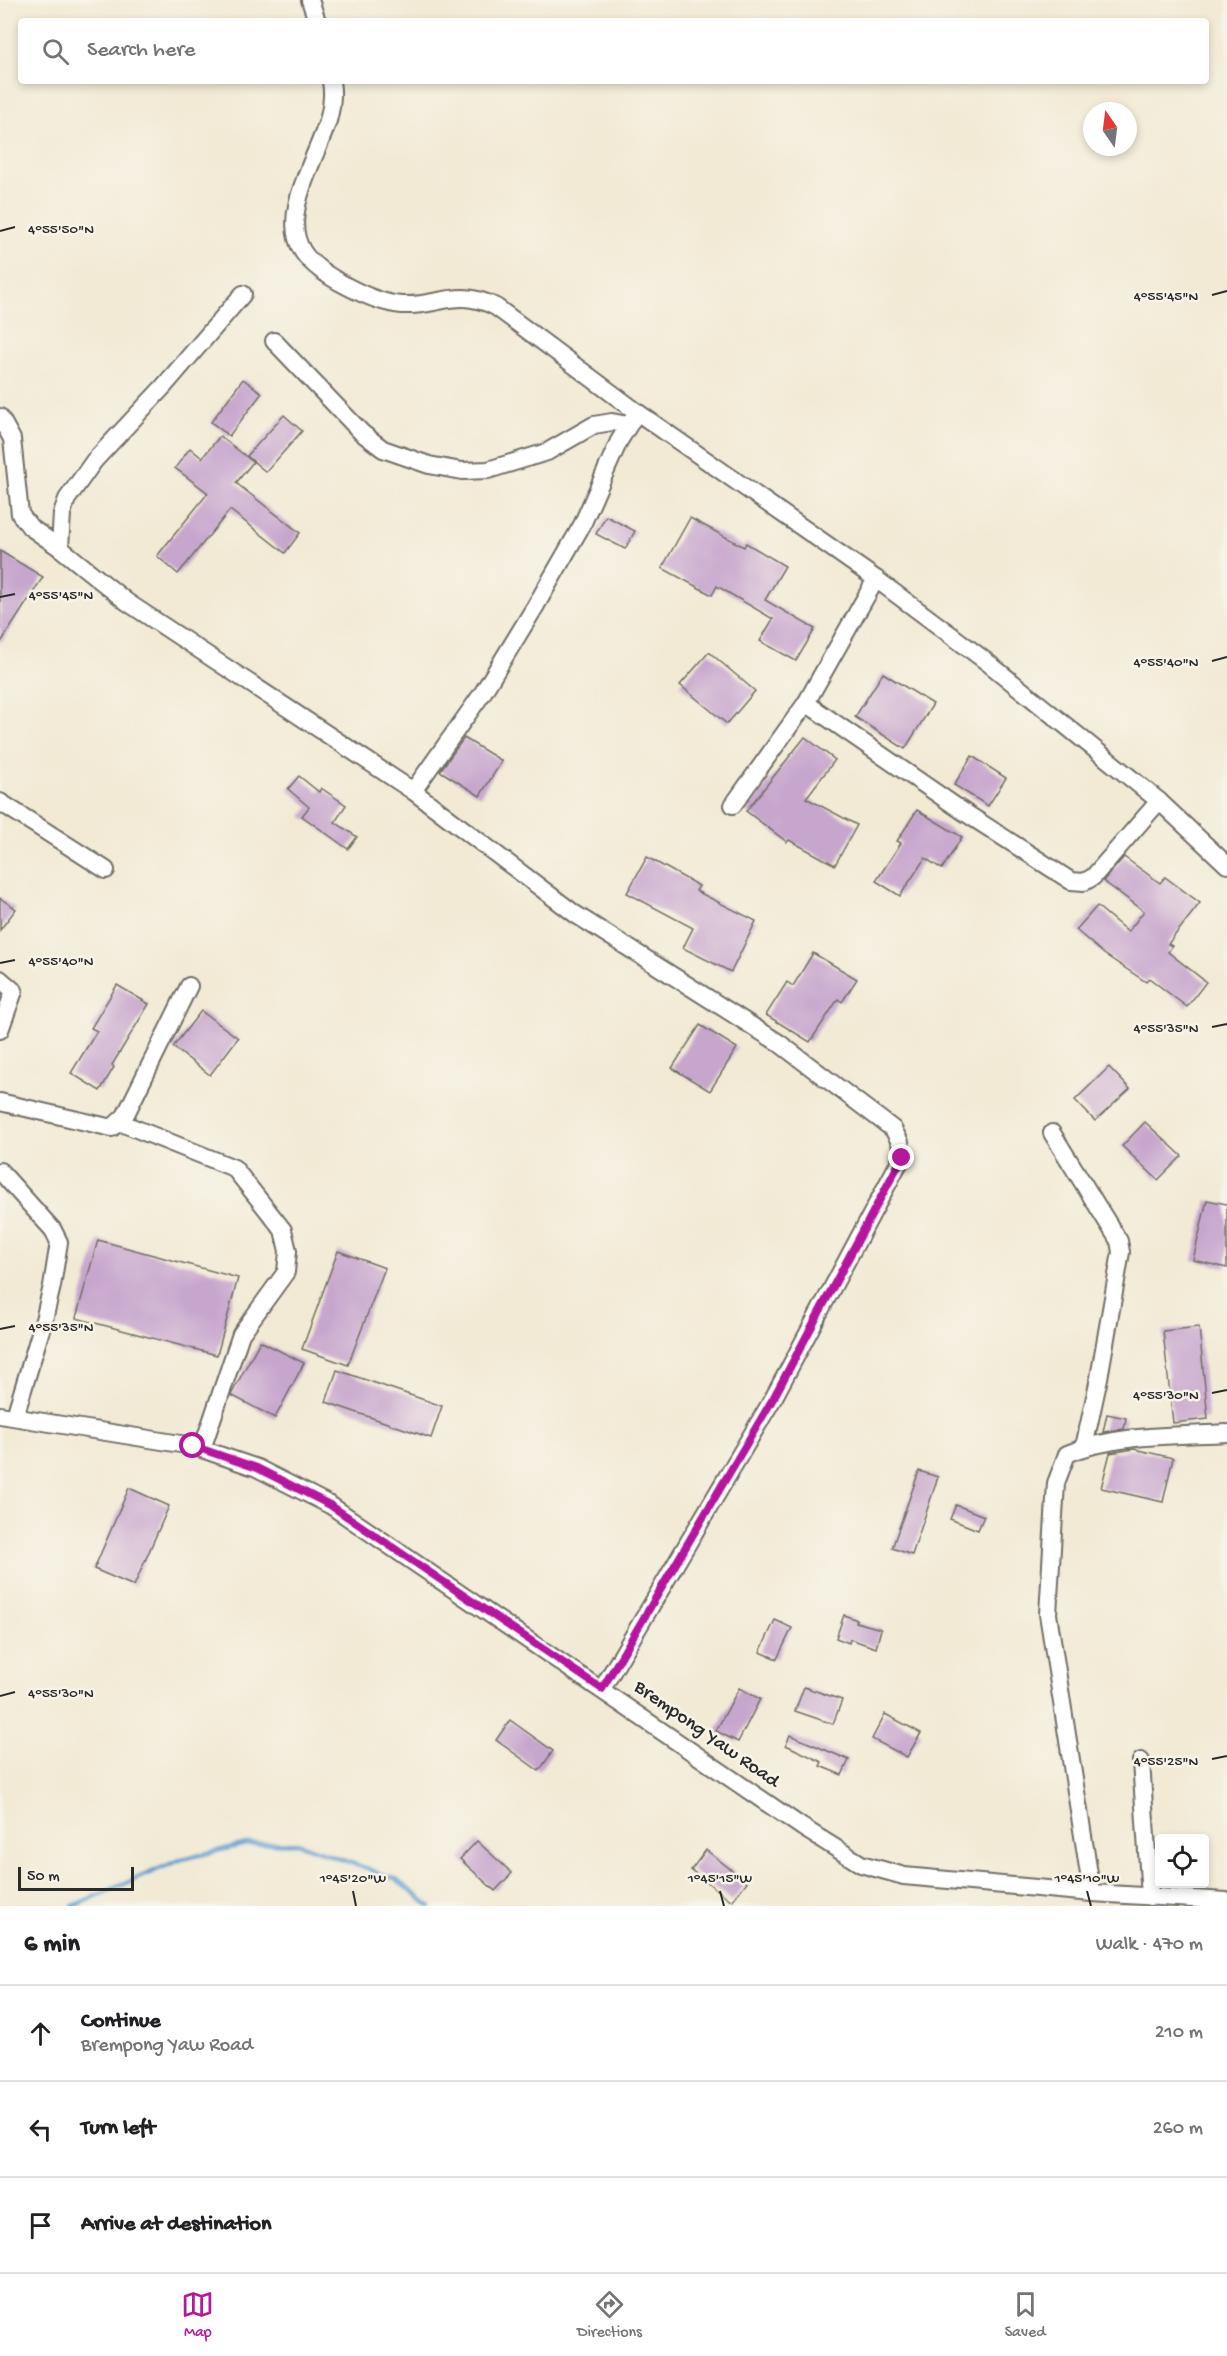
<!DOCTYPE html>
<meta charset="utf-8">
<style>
:root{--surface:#fff;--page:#f6f6f6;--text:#202124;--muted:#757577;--line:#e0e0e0;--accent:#b5179e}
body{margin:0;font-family:"Gochi Hand",sans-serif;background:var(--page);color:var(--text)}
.controls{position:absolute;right:18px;bottom:18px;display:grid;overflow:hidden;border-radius:6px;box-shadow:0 3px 9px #0003}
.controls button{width:54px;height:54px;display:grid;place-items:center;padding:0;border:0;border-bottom:2px solid var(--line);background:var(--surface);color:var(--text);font:30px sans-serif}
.compass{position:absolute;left:1083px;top:102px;width:54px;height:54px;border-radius:50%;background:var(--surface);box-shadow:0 3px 9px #0003;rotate:346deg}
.scale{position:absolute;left:18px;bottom:15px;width:116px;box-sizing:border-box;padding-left:6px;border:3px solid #2b2b2b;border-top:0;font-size:16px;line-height:21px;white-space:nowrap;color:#2b2b2b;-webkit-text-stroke:4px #f7f3e8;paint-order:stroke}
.stop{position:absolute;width:18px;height:18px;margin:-14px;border:4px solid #b5179e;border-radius:50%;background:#fff}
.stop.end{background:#b5179e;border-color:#fff;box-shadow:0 2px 6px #0008}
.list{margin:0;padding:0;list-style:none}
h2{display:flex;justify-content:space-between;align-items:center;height:78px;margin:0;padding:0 24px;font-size:26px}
h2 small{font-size:20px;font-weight:400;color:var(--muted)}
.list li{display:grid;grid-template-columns:39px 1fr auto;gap:18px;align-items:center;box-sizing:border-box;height:96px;padding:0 24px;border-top:2px solid var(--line)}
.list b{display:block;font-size:22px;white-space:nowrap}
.list p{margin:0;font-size:20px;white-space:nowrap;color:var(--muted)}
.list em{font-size:20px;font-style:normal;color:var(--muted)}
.icon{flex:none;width:33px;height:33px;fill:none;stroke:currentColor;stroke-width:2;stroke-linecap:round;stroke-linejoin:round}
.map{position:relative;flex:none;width:1227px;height:1906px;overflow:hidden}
.search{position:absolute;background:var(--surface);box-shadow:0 3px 9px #0003;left:18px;right:18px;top:18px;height:66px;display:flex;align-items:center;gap:15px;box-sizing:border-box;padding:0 21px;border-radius:6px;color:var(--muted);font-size:22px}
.sheet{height:366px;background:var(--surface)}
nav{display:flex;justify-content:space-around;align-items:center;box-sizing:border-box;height:84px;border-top:2px solid var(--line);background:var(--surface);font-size:16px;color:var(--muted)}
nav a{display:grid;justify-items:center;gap:3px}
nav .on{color:var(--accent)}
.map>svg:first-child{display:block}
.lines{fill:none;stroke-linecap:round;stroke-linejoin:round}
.stream{stroke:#609fd2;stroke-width:4.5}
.building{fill:#c7a6ce}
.minor-casing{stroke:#716e66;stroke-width:20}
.minor{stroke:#fff;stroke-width:16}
.route{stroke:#b5179e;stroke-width:8}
.ticks{fill:none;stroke:#2b2b2b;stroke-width:2}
.labels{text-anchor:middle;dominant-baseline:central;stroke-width:5;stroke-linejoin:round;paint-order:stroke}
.street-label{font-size:20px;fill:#2b2b2b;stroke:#f7f3e8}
.ticks-label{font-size:15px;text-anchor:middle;fill:#2b2b2b;stroke:#f7f3e8;stroke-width:5;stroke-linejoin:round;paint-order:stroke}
</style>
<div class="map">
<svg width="1227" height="1906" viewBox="0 0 1227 1906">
<rect width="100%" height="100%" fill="#f7f3e8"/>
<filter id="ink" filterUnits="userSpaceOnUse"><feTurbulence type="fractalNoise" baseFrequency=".0167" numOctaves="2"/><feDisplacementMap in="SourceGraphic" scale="12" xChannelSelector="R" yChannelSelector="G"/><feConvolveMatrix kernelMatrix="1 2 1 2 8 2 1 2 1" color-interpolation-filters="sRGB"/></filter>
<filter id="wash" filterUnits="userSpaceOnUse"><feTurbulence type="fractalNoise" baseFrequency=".008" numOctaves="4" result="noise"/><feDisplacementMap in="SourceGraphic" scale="24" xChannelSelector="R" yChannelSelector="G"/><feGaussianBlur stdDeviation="1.35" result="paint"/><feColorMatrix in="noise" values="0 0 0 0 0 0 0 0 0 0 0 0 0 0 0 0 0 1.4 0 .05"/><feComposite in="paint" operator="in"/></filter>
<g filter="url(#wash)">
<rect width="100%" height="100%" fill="#f2ead5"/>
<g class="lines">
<polyline class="stream" points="73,1906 182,1859 247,1844 297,1843 395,1879 430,1906"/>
</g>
<g id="blocks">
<g class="building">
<polygon points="243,379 262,393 229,436 211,422"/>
<polygon points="284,415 302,431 266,472 247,456"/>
<polygon points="220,436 253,462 236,483 300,533 285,553 230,510 178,574 157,556 208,493 175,468 190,448 202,458"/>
<polygon points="606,516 635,531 625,549 596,534"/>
<polygon points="690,518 744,547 746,543 785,566 765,600 815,629 796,661 760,641 773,619 717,586 712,595 662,568"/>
<polygon points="0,551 43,577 0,644"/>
<polygon points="709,652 755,691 727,724 680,685"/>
<polygon points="883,673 933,704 905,749 855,717"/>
<polygon points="805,737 835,760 806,798 857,825 835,865 789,840 787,842 746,811"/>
<polygon points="464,738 502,761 480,796 440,771"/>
<polygon points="972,756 1006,778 988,806 954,785"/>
<polygon points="299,776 319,792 321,788 346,805 335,822 357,837 348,849 302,816 309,807 288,789"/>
<polygon points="917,810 962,837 942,869 925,858 900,896 876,881 901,843 897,841"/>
<polygon points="647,857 699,886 696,891 756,921 731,972 683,948 693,928 627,893"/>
<polygon points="1124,857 1160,883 1165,877 1200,903 1168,944 1172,946 1168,952 1206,982 1187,1007 1149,978 1146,982 1104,954 1076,930 1097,906 1128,932 1144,911 1103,881"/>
<polygon points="0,898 16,909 0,930"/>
<polygon points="813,953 857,979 842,1002 838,999 810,1042 766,1015 787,982 793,986"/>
<polygon points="117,985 149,1004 112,1065 114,1067 100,1091 71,1073 97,1031 91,1028"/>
<polygon points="201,1011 238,1038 210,1075 173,1047"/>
<polygon points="700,1025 737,1048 710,1091 672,1068"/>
<polygon points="1109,1067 1130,1089 1095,1121 1075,1100"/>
<polygon points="1145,1122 1182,1156 1158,1180 1122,1146"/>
<polygon points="1207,1200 1227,1204 1227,1268 1193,1260"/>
<polygon points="98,1240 238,1278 217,1355 76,1318"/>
<polygon points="338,1251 385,1268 348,1365 302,1349"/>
<polygon points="1199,1327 1208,1419 1173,1423 1163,1331"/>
<polygon points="260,1341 304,1363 275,1418 231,1395"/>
<polygon points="337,1370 442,1406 431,1438 326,1402"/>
<polygon points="1107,1414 1126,1418 1124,1429 1103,1432"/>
<polygon points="1134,1449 1173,1458 1163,1502 1101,1488 1110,1453"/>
<polygon points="919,1471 938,1477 912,1555 892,1548"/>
<polygon points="129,1488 169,1506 134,1586 94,1569"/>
<polygon points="956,1505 984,1516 978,1530 950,1519"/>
<polygon points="844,1615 857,1620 856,1622 881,1629 876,1648 850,1639 849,1643 836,1638"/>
<polygon points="775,1620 792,1628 777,1659 760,1652"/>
<polygon points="804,1687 842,1700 833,1724 795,1711"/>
<polygon points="739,1688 760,1699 738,1742 716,1731"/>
<polygon points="885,1714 921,1733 907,1757 872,1739"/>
<polygon points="510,1720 553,1751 539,1771 496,1740"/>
<polygon points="790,1735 849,1760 842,1775 820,1766 822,1762 786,1745"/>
<polygon points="477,1841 512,1873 495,1891 460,1859"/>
<polygon points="706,1850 747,1882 732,1901 691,1870"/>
</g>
</g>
</g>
<g filter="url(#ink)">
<use href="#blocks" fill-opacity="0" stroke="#716e66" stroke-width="1.5"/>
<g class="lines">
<defs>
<g id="minor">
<polyline points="310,0 317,21"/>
<path d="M331,81C333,93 332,106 329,117C319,155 278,214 303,252C319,276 374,303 402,305C439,307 456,287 496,307L637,412"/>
<polyline points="274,341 362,433 383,449 429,465 462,471 488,470 547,452 594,425 612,422 628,425"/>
<polyline points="0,417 12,439 20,514 30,527 60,548 127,602 413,791"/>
<polyline points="60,548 62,513 67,499 94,461 164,386 243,294"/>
<polyline points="806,703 961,810 1071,881 1084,882 1093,877 1159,801"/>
<polyline points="0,802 106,870"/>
<polyline points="733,805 806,703 876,579"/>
<polyline points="0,979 14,991 0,1030"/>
<polyline points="0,1102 112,1128 125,1116 189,986"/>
<polyline points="119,1122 234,1168 283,1230 288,1251 286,1272 241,1334 202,1449"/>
<polyline points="1052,1133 1119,1241 1121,1252 1099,1378 1084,1447"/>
<polyline points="0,1171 53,1230 59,1242 52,1286 44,1320 15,1416"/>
<polyline points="0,1415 193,1446 257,1468 330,1505 802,1827 861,1864 904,1876 1092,1893 1227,1901"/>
<polyline points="602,1689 774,1397 902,1157 900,1142 893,1129 779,1043 575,914 413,791 482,694 535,607 582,525 619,441 637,412 876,579 987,662 1159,801 1227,865"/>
<polyline points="1141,1761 1150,1897"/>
<path d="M1092,1893L1048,1614L1056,1483L1067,1454C1114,1434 1176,1436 1227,1433"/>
</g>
</defs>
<use href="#minor" class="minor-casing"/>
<use href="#minor" class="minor"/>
</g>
</g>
<g class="lines" filter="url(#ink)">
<polyline class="route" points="193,1446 257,1468 330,1505 602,1689 774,1397 902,1158"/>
</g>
<path class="ticks" d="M0,231L15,227M1212,295L1227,291M0,597L15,594M1212,661L1227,657M0,963L15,960M1212,1027L1227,1024M0,1329L15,1326M1212,1393L1227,1390M0,1696L15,1692M1212,1759L1227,1756M353,1891L356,1906M720,1891L724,1906M1087,1891L1091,1906"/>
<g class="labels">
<g class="street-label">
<text transform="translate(706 1735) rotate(35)">Brempong Yaw Road</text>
</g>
</g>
<g class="ticks-label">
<text x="61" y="233">4°55'50"N</text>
<text x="1166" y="300">4°55'45"N</text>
<text x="61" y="599">4°55'45"N</text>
<text x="1166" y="666">4°55'40"N</text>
<text x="61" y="965">4°55'40"N</text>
<text x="1166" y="1032">4°55'35"N</text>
<text x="61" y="1331">4°55'35"N</text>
<text x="1166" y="1399">4°55'30"N</text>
<text x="61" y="1697">4°55'30"N</text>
<text x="1166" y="1765">4°55'25"N</text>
<text x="353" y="1882">1°45'20"W</text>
<text x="720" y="1882">1°45'15"W</text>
<text x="1087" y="1882">1°45'10"W</text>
</g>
</svg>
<div class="controls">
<button><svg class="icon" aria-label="locate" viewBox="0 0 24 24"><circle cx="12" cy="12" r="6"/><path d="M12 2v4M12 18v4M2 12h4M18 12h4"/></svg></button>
</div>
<svg class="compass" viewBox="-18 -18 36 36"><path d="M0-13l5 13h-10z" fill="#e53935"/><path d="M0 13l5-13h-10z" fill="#757577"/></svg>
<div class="scale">50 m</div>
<div class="stop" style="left:193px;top:1446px"></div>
<div class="stop end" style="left:902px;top:1158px"></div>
<div class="search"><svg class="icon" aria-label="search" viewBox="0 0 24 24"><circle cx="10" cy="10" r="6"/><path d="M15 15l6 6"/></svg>Search here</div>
</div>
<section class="sheet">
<h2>6 min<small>Walk · 470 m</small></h2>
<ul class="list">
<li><svg class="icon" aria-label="ahead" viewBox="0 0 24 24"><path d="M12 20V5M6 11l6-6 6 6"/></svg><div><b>Continue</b><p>Brempong Yaw Road</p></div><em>210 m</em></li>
<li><svg class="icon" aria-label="left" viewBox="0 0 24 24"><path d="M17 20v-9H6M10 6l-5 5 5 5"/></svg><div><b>Turn left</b></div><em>260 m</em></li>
<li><svg class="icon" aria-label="arrive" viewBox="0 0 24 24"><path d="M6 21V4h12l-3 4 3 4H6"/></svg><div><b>Arrive at destination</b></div></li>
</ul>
</section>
<nav>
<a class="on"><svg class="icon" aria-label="map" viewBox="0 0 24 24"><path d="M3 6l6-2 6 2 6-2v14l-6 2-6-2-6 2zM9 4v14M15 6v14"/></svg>Map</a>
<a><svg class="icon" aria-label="directions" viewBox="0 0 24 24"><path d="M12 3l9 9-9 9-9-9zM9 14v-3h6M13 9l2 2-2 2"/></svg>Directions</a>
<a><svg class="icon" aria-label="saved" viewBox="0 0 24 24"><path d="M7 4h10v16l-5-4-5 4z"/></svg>Saved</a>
</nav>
